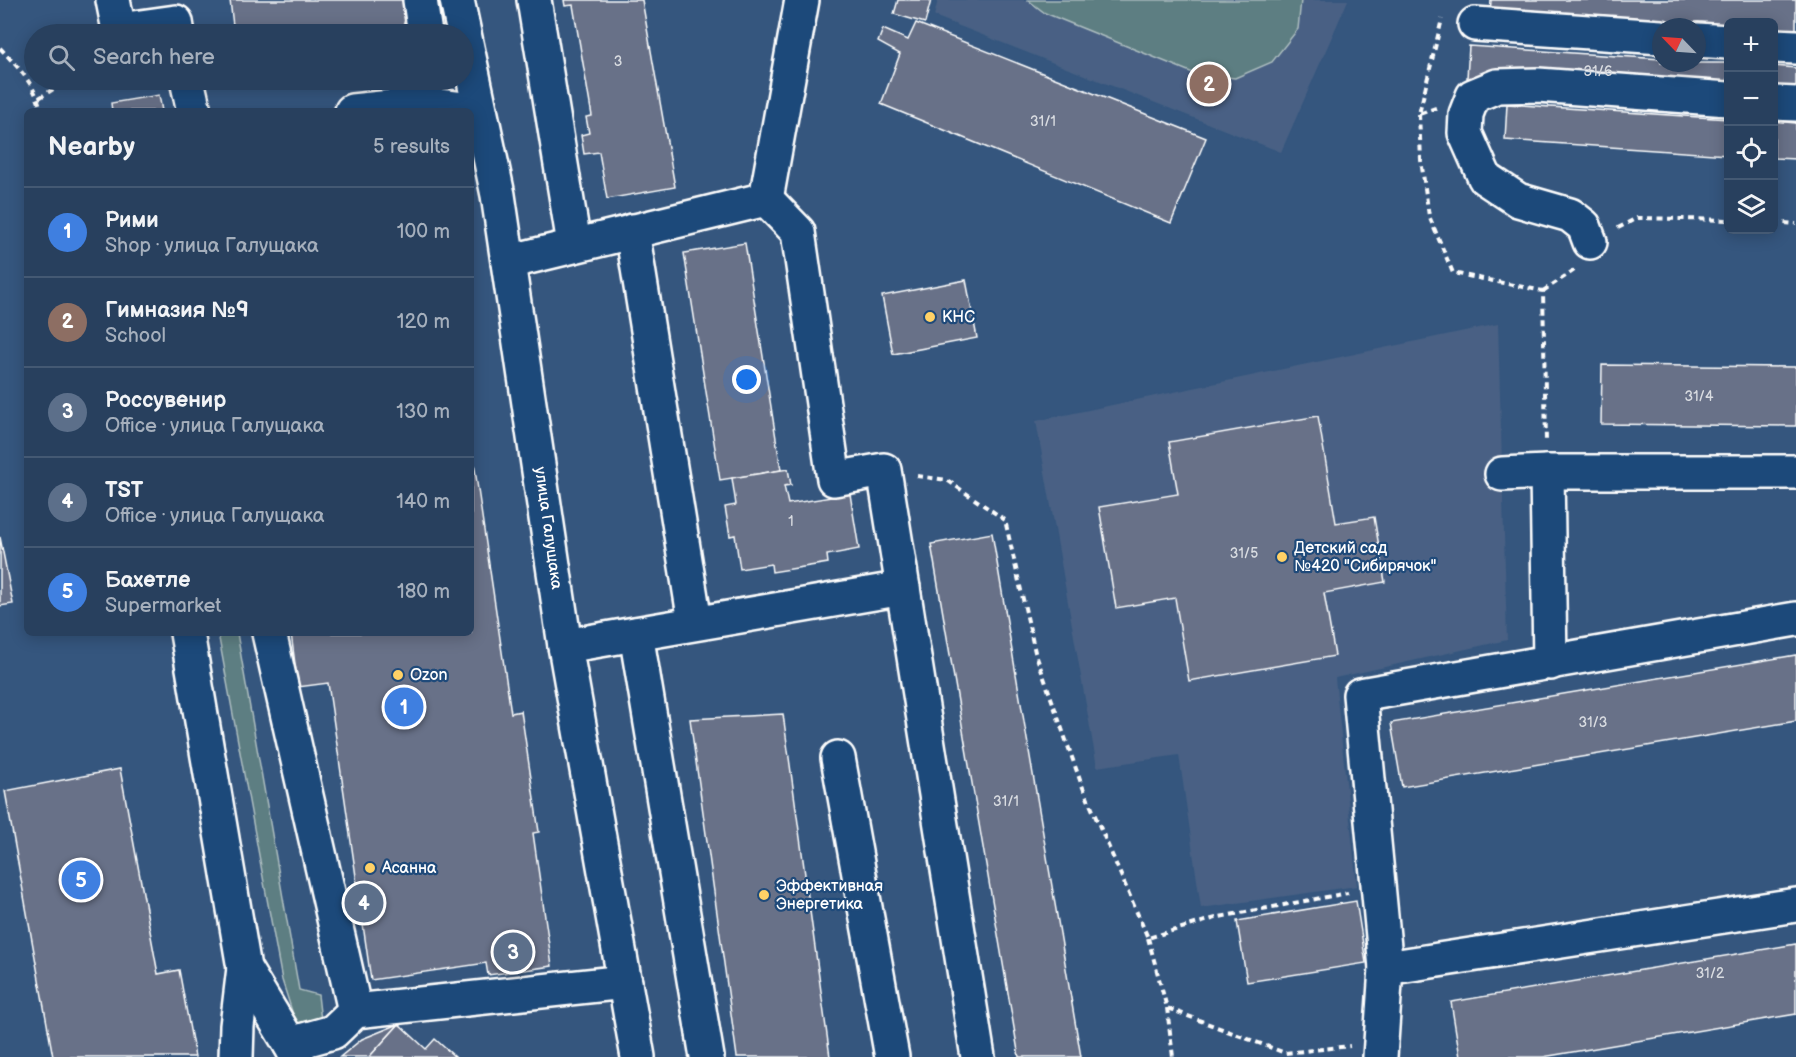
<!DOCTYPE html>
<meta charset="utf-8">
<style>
:root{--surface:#28405e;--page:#304764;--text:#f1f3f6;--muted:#a5afbc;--line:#445973;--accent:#e797bd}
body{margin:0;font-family:"Balsamiq Sans",sans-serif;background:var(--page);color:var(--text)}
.controls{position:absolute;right:18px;top:18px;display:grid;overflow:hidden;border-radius:9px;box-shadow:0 3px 15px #0003}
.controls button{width:54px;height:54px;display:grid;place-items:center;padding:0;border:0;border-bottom:2px solid var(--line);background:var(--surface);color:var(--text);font:30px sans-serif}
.compass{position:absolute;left:1652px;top:18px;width:54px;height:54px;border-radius:50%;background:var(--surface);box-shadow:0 3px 15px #0003;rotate:295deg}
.you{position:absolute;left:747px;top:380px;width:21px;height:21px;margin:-15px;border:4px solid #fff;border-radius:50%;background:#1a73e8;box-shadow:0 0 0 9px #1a73e833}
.badge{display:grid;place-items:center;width:39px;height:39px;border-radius:50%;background:var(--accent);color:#fff;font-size:20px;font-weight:700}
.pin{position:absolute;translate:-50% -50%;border:3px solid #fff;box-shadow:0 2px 6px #0006}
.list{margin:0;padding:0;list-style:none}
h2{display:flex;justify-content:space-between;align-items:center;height:78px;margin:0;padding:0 24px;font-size:26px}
h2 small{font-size:20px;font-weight:400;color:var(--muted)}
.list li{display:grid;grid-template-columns:39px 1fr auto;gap:18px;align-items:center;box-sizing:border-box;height:90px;padding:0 24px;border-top:2px solid var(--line)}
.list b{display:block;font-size:22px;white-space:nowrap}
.list p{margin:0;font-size:20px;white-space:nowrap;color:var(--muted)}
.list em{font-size:20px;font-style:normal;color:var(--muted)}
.icon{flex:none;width:33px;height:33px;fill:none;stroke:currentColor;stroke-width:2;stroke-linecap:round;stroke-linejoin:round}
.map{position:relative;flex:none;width:1796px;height:1057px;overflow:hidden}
.search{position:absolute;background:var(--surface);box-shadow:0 3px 15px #0003;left:24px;top:24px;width:450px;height:66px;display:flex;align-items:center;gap:15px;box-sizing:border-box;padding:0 21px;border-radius:33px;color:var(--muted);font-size:22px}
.panel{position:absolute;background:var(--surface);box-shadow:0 3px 15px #0003;left:24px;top:108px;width:450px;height:528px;border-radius:9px}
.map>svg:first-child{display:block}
.built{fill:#486184}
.green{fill:#5d7e82;stroke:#aebec0;stroke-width:1.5}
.building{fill:#677188;stroke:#fff;stroke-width:1.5}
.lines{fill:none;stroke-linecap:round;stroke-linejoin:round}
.minor-casing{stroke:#fff;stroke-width:38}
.path{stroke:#fff;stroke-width:4;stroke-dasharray:6 4.5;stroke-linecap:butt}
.minor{stroke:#1f4a7a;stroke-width:33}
.poi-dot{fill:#ffd166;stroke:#1f4a7a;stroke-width:2}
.labels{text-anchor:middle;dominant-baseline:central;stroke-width:4.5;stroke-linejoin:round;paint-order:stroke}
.number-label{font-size:14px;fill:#d9dce1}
.poi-label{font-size:16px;fill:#fff;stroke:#1f4a7a;text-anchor:start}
.street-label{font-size:16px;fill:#fff;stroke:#1f4a7a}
</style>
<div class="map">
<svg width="1796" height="1057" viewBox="0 0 1796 1057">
<rect width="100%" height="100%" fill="#35567e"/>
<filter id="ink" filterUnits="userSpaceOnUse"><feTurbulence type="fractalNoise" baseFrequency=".0167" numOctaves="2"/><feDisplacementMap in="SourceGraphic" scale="12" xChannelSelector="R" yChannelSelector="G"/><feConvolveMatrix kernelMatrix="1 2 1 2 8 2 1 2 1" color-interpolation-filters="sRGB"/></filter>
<g filter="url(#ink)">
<g class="built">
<polygon points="938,0 1348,0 1281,152 934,16"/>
<polygon points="1498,324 1507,640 1335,678 1357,886 1201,908 1179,755 1097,767 1036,421"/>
</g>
<g class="green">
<polygon points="1028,0 1301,0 1298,29 1272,62 1235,78 1193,73 1045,13"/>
<polygon points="218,633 237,633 299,990 318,995 321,1021 298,1030 282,980"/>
</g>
<g class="building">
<polygon points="230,0 403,0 406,17 400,34 234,34"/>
<polygon points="564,0 642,0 675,187 607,199 599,152 584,154 581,135 589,133 586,117 592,116 573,5 565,6"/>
<polygon points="898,0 931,0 925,23 894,14"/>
<polygon points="1491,0 1796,0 1796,38 1774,37 1774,22 1728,22 1728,34 1697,27 1490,18"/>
<polygon points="916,23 1206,138 1171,223 881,104 900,54 878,42 883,29 908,40"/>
<polygon points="1469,46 1661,59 1661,63 1728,63 1728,95 1467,78"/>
<polygon points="1774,66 1796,68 1796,100 1774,98"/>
<polygon points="159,95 162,111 112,111 111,103"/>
<polygon points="1507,104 1728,119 1728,155 1505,140"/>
<polygon points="1774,121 1796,123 1796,159 1774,158"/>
<polygon points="745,243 781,470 720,480 684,253"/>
<polygon points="966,280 977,338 893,354 882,296"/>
<polygon points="1602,365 1796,367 1796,426 1601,424"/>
<polygon points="1318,416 1336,523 1374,517 1385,582 1324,593 1335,656 1189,681 1175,598 1116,608 1099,507 1178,494 1169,442"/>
<polygon points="471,442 511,713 521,711 539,832 533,833 552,966 488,975 486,963 371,980 328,683 298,687 291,633 471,633"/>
<polygon points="788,469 791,485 784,486 788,504 850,494 859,549 827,555 828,563 772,572 771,564 740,569 735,535 730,536 725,507 736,505 732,478"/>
<polygon points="992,533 1081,1057 1019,1057 931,544"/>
<polygon points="0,537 13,604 0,606"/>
<polygon points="1796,655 1796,721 1402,787 1391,723"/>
<polygon points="783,714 830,1057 737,1057 690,719"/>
<polygon points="120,769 158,974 179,970 195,1057 53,1057 5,791"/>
<polygon points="1356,901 1366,963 1247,982 1237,921"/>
<polygon points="1796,944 1796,1014 1543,1057 1460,1057 1451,1002"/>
<polygon points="399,1024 426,1049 435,1039 455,1057 369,1057"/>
<polygon points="399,1024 369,1057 340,1057 362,1039"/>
</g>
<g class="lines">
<defs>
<g id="minor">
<polyline points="113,0 119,30 176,22 178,34"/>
<polyline points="420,0 425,34"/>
<polyline points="457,0 498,195 565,646 638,1057"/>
<polyline points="534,0 574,244"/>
<polyline points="1475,24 1661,37"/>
<polyline points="1697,40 1728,42"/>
<polyline points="1774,46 1796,47"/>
<polyline points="187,80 194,111"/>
<polyline points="1774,103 1796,104"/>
<polyline points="352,111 421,104 480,111"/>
<polyline points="766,199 798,232 834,479 884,470 903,588"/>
<polyline points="632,231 695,622"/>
<polyline points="1590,242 1584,226 1570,215 1518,200 1485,178 1465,133 1466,114 1473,96 1497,86 1538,85 1728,99"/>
<polyline points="508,262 766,199 802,0"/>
<polyline points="1502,474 1547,472"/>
<polyline points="187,633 244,968 290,1044"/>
<polyline points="269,633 355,1011"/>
<polyline points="636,634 707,1057"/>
<polyline points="565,646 903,588 978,1057"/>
<polyline points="1550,663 1547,472 1796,472"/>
<polyline points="838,758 892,1057"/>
<polyline points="1386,968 1796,905"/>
<polyline points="236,1057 237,1026 244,968"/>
<polyline points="297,1057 290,1044 333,1032 355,1011 625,982"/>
<polyline points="1380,1057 1386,968 1360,695 1796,619"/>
</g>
</defs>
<use href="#minor" class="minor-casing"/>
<g class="path">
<path d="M0,48C18,67 36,85 41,111"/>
<polyline points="39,98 68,80"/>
<polyline points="1436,108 1419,114 1442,19"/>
<polyline points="1419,114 1421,160 1429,216 1453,273 1543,291 1546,442"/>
<polyline points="1774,222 1796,224"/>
<polyline points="1618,228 1637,218 1728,220"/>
<polyline points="1543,291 1576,269"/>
<polyline points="917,476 947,480 1005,520 1035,652 1081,783 1148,938 1219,917 1348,893"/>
<polyline points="1148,938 1167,1008 1285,1053 1350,1046"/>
<polyline points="1167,1008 1173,1057"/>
</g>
<use href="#minor" class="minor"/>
</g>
</g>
<g class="poi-dot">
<circle cx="930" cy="317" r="6"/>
<circle cx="1282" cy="557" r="6"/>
<circle cx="398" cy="675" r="6"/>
<circle cx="370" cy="868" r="6"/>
<circle cx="764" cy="895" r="6"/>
</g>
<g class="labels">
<g class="number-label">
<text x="618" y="61">3</text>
<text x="1598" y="71">31/6</text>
<text x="1043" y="121">31/1</text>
<text x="1699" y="396">31/4</text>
<text x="791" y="521">1</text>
<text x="1244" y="553">31/5</text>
<text x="1593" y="722">31/3</text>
<text x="1006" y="801">31/1</text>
<text x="1710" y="973">31/2</text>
</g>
<g class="poi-label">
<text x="942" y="317">КНС</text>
<text x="1294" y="548">Детский сад<tspan x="1294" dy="18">№420 "Сибирячок"</tspan></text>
<text x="410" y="675">Ozon</text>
<text x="382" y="868">Асанна</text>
<text x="776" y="886">Эффективная<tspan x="776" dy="18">Энергетика</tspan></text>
</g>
<g class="street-label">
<text transform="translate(548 528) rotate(82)">улица Галущака</text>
</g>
</g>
</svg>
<div class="controls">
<button>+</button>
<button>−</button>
<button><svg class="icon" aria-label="locate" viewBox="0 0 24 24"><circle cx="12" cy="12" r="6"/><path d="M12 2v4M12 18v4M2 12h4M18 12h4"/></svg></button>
<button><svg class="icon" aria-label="layers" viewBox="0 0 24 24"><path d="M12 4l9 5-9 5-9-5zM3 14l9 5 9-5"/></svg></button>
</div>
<svg class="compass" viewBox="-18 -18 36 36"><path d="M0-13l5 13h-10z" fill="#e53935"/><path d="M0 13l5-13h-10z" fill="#a5afbc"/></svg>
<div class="you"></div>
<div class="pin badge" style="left:404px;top:707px;background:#3f7fe0">1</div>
<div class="pin badge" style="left:1209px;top:84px;background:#8d6e63">2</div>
<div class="pin badge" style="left:513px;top:952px;background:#5c6f8a">3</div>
<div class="pin badge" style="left:364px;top:903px;background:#5c6f8a">4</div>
<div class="pin badge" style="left:81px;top:880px;background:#3f7fe0">5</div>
<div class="search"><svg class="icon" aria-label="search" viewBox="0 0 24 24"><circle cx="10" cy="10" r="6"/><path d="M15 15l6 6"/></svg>Search here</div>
<section class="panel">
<h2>Nearby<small>5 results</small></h2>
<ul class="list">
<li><span class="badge" style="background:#3f7fe0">1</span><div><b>Рими</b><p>Shop · улица Галущака</p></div><em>100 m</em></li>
<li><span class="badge" style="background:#8d6e63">2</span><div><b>Гимназия №9</b><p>School</p></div><em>120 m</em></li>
<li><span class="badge" style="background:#5c6f8a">3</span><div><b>Россувенир</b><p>Office · улица Галущака</p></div><em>130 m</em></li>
<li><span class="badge" style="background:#5c6f8a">4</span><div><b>TST</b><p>Office · улица Галущака</p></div><em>140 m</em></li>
<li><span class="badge" style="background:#3f7fe0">5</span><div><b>Бахетле</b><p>Supermarket</p></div><em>180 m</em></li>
</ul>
</section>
</div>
